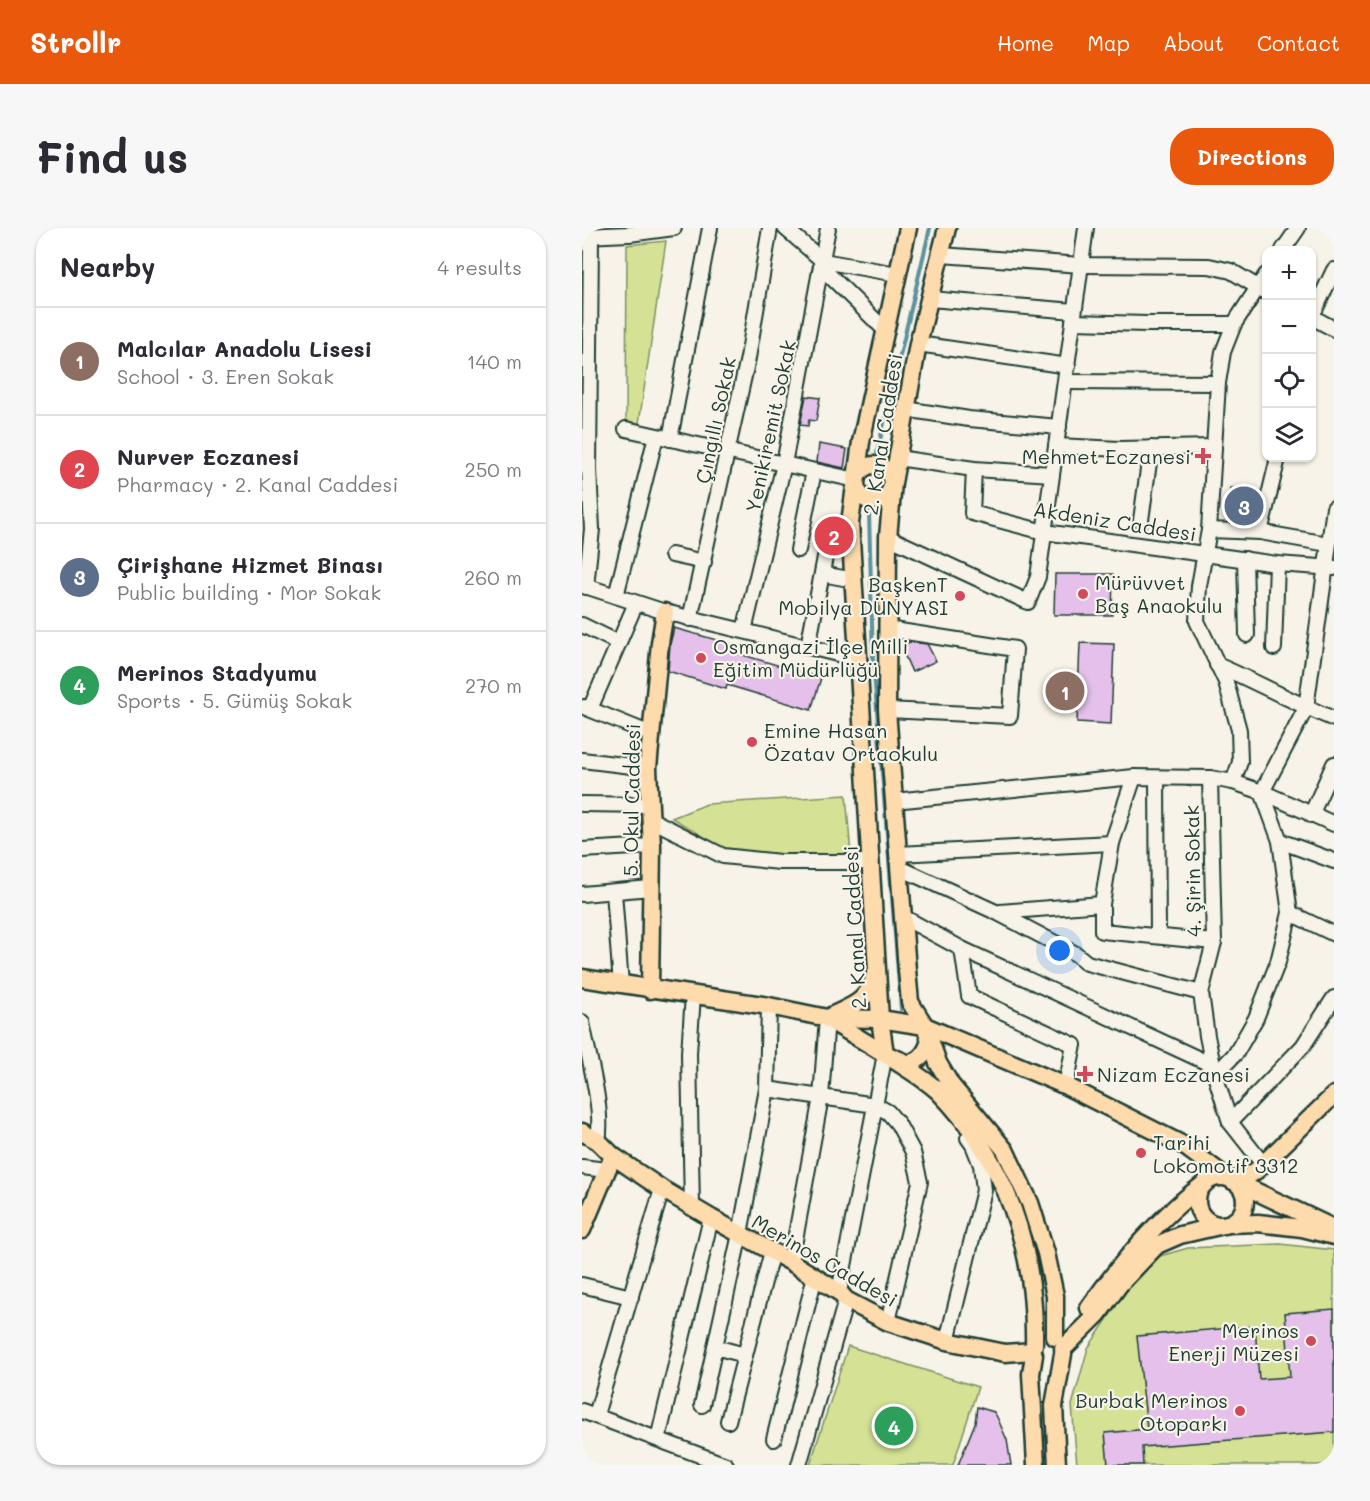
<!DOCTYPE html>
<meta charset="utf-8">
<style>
:root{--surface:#fff;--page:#f7f7f7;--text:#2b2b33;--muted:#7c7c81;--line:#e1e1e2;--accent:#ea580c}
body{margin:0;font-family:Mali,sans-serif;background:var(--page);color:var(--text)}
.controls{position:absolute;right:18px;top:18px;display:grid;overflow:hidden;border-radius:12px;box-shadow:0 2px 4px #0004}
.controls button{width:54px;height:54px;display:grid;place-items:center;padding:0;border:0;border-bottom:2px solid var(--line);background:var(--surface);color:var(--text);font:30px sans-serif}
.you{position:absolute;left:478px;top:723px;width:21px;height:21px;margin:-15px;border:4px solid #fff;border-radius:50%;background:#1a73e8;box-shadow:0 0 0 9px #1a73e833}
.badge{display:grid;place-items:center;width:39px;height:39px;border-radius:50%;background:var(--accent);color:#fff;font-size:20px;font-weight:700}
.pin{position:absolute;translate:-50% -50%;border:3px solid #fff;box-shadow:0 2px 6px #0006}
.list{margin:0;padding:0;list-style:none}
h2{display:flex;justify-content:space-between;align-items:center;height:78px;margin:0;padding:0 24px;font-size:26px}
h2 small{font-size:20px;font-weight:400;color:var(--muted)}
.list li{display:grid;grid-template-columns:39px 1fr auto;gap:18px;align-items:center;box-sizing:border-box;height:108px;padding:0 24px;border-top:2px solid var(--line)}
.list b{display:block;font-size:22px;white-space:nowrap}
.list p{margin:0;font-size:20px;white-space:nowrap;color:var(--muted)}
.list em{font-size:20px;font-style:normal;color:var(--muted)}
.icon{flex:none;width:33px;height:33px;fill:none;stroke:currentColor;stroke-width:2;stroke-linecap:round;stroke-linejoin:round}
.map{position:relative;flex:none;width:752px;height:1237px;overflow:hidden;border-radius:24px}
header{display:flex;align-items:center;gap:36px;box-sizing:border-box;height:84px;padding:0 30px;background:var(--accent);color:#fff}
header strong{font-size:28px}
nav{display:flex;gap:33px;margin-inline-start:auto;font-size:21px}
.intro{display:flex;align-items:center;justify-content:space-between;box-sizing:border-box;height:144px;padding:0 36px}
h1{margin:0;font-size:42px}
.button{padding:15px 27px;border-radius:24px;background:var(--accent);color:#fff;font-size:21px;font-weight:700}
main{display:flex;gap:36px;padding:0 36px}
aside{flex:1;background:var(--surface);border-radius:24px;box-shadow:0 2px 4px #0004}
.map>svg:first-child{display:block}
.green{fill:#d5e295;stroke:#7a9064;stroke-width:1.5}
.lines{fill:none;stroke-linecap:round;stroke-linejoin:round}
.stream{stroke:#5b919e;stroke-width:4}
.building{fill:#e4c0eb;stroke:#1f3d34;stroke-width:1.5}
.minor-casing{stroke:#1f3d34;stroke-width:18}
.major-casing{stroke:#1f3d34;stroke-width:21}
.minor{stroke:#f7f3e8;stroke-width:14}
.major{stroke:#fedbac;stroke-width:16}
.poi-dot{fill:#d1495b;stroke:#f7f3e8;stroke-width:2}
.labels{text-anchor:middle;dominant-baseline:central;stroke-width:4.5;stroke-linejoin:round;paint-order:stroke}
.street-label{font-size:20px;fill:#1f3d34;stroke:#f7f3e8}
.poi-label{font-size:20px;fill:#1f3d34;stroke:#f7f3e8;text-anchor:start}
</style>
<header>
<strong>Strollr</strong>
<nav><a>Home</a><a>Map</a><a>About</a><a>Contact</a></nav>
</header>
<div class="intro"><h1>Find us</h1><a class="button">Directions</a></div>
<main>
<aside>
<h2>Nearby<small>4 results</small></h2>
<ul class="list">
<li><span class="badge" style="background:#8d6e63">1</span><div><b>Malcılar Anadolu Lisesi</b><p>School · 3. Eren Sokak</p></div><em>140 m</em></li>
<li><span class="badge" style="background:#e0444e">2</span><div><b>Nurver Eczanesi</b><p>Pharmacy · 2. Kanal Caddesi</p></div><em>250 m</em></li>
<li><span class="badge" style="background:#5c6f8a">3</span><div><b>Çirişhane Hizmet Binası</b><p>Public building · Mor Sokak</p></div><em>260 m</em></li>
<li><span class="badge" style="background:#2e9e5b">4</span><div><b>Merinos Stadyumu</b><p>Sports · 5. Gümüş Sokak</p></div><em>270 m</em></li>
</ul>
</aside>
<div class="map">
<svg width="752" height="1237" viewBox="0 0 752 1237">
<rect width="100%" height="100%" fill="#f7f3e8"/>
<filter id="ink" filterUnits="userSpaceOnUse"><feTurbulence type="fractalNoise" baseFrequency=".0167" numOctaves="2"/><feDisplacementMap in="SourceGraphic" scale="12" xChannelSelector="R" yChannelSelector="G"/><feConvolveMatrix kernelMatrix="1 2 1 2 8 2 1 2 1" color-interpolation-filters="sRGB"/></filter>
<g filter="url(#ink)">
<g class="green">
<polygon points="84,13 57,195 44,195 45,17"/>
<polygon points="264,567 269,627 198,627 144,622 90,590 125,576"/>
<polygon points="698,1016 752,1022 752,1237 495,1237 490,1177 506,1120 546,1060 578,1028 606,1020"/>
<polygon points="266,1118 396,1159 371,1237 228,1237"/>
</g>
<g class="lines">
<g class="stream">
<polyline points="295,225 348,0"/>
<polyline points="287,285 291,432 319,781"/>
</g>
</g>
<g class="building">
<polygon points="224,168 238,170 234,193 227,192 226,198 218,197"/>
<polygon points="237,216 265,221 262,240 235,234"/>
<polygon points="649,260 677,263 671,295 646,294"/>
<polygon points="473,346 531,346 530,387 472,387"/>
<polygon points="92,400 156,418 154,425 239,450 229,482 145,457 144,461 86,443 88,416"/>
<polygon points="328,414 345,416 354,433 330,444 322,426 322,416"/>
<polygon points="498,415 532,416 529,496 495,494"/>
<polygon points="752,1081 752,1204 560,1219 561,1237 526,1237 523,1205 565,1201 555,1108 673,1098 677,1151 708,1149 703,1085"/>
<polygon points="395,1179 412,1184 415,1189 425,1212 429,1237 376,1237 393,1195"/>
</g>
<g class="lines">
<defs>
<g id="minor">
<polyline points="203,0 241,33 315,46"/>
<polyline points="2,8 47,6 92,0"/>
<polyline points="701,22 716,0"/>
<polyline points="359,27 499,37 627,38 649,43 684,64"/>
<polyline points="240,40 302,101"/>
<polyline points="348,71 492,83"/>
<polyline points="730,88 752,42"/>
<polyline points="730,89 752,101"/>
<polyline points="491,94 565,96 652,96"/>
<polyline points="336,116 486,138"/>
<polyline points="484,154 636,155"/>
<polyline points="323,181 387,191 477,199"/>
<polyline points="44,201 274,252"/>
<polyline points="88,211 128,0"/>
<polyline points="474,218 538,221 631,219"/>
<polyline points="315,230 392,241 470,246"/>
<polyline points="0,236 7,241 10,301 4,359"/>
<polyline points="7,241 9,8"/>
<polyline points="392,241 390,285 462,304 695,336 752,340"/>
<polyline points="559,292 569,220"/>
<polyline points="627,302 678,304 746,316"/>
<polyline points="678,304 696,230"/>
<polyline points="306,309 446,374 456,349 504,0"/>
<polyline points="216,322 232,243"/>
<polyline points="90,327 122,334"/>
<polyline points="663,331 665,407"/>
<polyline points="240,346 272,352"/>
<polyline points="0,357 83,384 276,431"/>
<polyline points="34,368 74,208"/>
<polyline points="108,391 166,130 188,0"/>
<polyline points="0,397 37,415"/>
<polyline points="162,403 202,236 246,0"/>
<polyline points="226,419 243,329"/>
<polyline points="692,420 695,336"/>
<path d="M635,437C675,454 712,475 752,491"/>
<polyline points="2,479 69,506"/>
<polyline points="8,481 54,375"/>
<polyline points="305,482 428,488 433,421 305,401"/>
<polyline points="0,532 66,540"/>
<polyline points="552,549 530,615 520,676 520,703 632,714"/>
<polyline points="628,550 632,714 619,765 625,808 633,847 648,894 681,936"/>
<polyline points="575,551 576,707"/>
<polyline points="651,554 658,534 657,502 644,454 615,393 617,358 627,302 636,155 641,124 652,96 684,47"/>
<polyline points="312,573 552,549 628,550 651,554 680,564 752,596"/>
<polyline points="0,576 68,577"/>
<polyline points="729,587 752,536"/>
<polyline points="70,592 141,628 198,634 289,634"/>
<polyline points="698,613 752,633"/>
<polyline points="0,622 70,618"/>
<polyline points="316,626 530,615"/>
<polyline points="318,640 416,685 494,726 505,735 619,765"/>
<polyline points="32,664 39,757"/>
<polyline points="0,666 69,660"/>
<polyline points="418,684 520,676"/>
<polyline points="708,685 752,706"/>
<polyline points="321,689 380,721 630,837"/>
<polyline points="380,721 387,768 492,817 484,858"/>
<path d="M0,794C6,827 22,882 16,913"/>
<polyline points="633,847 654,825 674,790 696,734 708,685 698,613 680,564 724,480 752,280"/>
<polyline points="185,861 293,877 306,884 316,896 331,924 338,954 306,1094"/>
<polyline points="648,894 721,818 752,770"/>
<polyline points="0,939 24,942"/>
<polyline points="110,979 107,825 111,767"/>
<polyline points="209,1034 239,869 245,790"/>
<polyline points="0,1057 49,1069"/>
<polyline points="257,1064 303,826"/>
<polyline points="365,1113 402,962 399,937 391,917 386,910"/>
<polyline points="133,1119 163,1127"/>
<polyline points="120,1177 158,1006 185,861 187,778"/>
<polyline points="0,1183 144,1237"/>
<polyline points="14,1187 80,961"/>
<polyline points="146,1193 190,1023"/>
<polyline points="76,1211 129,990"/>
<polyline points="192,1211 233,1048"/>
<polyline points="217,1237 264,1072"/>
</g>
<g id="major">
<path d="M326,0L279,214L268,295L298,791L303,826C320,838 341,849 356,863C424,932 454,1021 452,1117"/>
<polyline points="365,0 336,116 311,255 306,309 305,482 325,742 328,774 343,798 356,835 369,857 423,922 448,975 464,1025 473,1068 473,1109"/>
<circle cx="292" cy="255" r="18"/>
<polyline points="0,750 187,778 245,790 298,791 343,798 484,858 601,917 644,949"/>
<polyline points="68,762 70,618 66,540 78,415 83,384"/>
<path d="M249,788C272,777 286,774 293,746"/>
<path d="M247,792L303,826L327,836C339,831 344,826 348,812"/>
<polyline points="0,904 16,913 31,928 0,1002"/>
<polyline points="31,928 80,961 129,990 209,1034 257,1064 264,1072 306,1094 365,1113 423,1125 451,1123"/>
<circle cx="639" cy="973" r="24"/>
<polyline points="651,953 665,949 675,942 752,867"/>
<polyline points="652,953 751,1000"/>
<path d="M507,1080C539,1034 577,989 622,956"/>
<polyline points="481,1121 516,1086 537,1057 575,1017 598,1007 646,996 676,995 720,1000 752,1008"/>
<polyline points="452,1127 449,1146 454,1237"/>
<polyline points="475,1237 472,1178 481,1126"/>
</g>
</defs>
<use href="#minor" class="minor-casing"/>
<use href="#major" class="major-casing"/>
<use href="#minor" class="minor"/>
<use href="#major" class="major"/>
</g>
</g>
<g class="poi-dot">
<path d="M618 219h6v6h6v6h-6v6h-6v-6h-6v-6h6z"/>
<circle cx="501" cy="366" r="6"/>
<circle cx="378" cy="368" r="6"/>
<circle cx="119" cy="430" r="6"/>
<circle cx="170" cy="514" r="6"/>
<path d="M500 837h6v6h6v6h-6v6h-6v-6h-6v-6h6z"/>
<circle cx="559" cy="925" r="6"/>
<circle cx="729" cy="1113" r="6"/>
<circle cx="658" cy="1183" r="6"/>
</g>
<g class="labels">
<g class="street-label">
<text transform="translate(133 192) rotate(-78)">Çıngıllı Sokak</text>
<text transform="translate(188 198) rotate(-78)">Yenikiremit Sokak</text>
<text transform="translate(300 206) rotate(-81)">2. Kanal Caddesi</text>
<text transform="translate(533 293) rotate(9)">Akdeniz Caddesi</text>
<text transform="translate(49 572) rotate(-89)">5. Okul Caddesi</text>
<text transform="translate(610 643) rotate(-91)">4. Şirin Sokak</text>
<text transform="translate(272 699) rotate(-93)">2. Kanal Caddesi</text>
<text transform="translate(243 1032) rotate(30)">Merinos Caddesi</text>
</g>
<g class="poi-label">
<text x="609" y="228" text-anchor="end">Mehmet Eczanesi</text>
<text x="513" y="354">Mürüvvet<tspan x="513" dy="23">Baş Anaokulu</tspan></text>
<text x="366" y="356" text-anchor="end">BaşkenT<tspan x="366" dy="23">Mobilya DÜNYASI</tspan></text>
<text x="131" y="418">Osmangazi İlçe Milli<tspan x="131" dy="23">Eğitim Müdürlüğü</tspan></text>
<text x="182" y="502">Emine Hasan<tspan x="182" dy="23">Özatav Ortaokulu</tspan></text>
<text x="515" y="846">Nizam Eczanesi</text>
<text x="571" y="914">Tarihi<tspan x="571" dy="23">Lokomotif 3312</tspan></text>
<text x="717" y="1102" text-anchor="end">Merinos<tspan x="717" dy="23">Enerji Müzesi</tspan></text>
<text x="646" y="1172" text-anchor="end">Burbak Merinos<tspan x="646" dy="23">Otoparkı</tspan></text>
</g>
</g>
</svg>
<div class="controls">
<button>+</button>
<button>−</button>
<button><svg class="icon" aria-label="locate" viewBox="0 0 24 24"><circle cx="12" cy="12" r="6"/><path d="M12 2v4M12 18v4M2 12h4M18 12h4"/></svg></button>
<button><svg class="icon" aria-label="layers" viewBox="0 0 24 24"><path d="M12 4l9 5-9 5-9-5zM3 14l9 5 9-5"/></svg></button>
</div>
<div class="you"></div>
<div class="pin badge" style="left:483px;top:463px;background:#8d6e63">1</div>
<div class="pin badge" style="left:252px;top:308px;background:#e0444e">2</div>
<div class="pin badge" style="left:662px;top:278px;background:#5c6f8a">3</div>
<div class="pin badge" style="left:312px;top:1198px;background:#2e9e5b">4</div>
</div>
</main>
